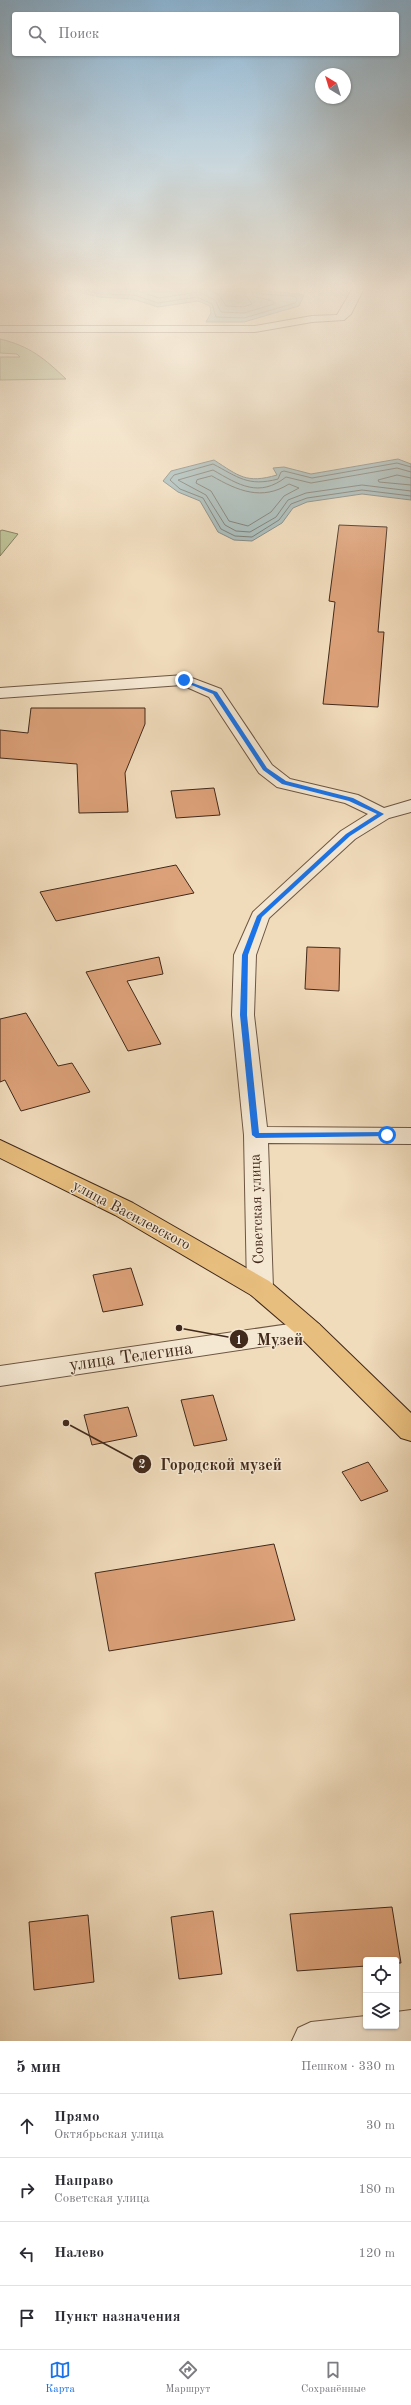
<!DOCTYPE html>
<html lang="ru">
<meta charset="utf-8">
<style>
:root{--surface:#fff;--page:#f2f2f3;--text:#2b2b33;--muted:#7c7c81;--line:#e1e1e2;--accent:#1a73e8}
body{margin:0;font-family:"Old Standard TT",serif;background:var(--page);color:var(--text)}
.controls{position:absolute;right:12px;bottom:12px;display:grid;overflow:hidden;border-radius:4px;box-shadow:0 1px 3px #0004}
.controls button{width:36px;height:36px;display:grid;place-items:center;padding:0;border:0;border-bottom:1px solid var(--line);background:var(--surface);color:var(--text);font:20px sans-serif}
.compass{position:absolute;left:315px;top:68px;width:36px;height:36px;border-radius:50%;background:var(--surface);box-shadow:0 1px 3px #0004;rotate:322deg}
.stop{position:absolute;width:12px;height:12px;margin:-9px;border:3px solid #1a73e8;border-radius:50%;background:#fff}
.stop.end{background:#1a73e8;border-color:#fff;box-shadow:0 1px 4px #0008}
.list{margin:0;padding:0;list-style:none}
h2{display:flex;justify-content:space-between;align-items:center;height:52px;margin:0;padding:0 16px;font-size:17px}
h2 small{font-size:13px;font-weight:400;color:var(--muted)}
.list li{display:grid;grid-template-columns:26px 1fr auto;gap:12px;align-items:center;box-sizing:border-box;height:64px;padding:0 16px;border-top:1px solid var(--line)}
.list b{display:block;font-size:15px;white-space:nowrap}
.list p{margin:0;font-size:13px;white-space:nowrap;color:var(--muted)}
.list em{font-size:13px;font-style:normal;color:var(--muted)}
.icon{flex:none;width:22px;height:22px;fill:none;stroke:currentColor;stroke-width:2;stroke-linecap:round;stroke-linejoin:round}
.map{position:relative;flex:none;width:411px;height:2041px;overflow:hidden}
.search{position:absolute;background:var(--surface);box-shadow:0 1px 3px #0004;left:12px;right:12px;top:12px;height:44px;display:flex;align-items:center;gap:10px;box-sizing:border-box;padding:0 14px;border-radius:4px;color:var(--muted);font-size:15px}
.sheet{height:308px;background:var(--surface)}
nav{display:flex;justify-content:space-around;align-items:center;box-sizing:border-box;height:56px;border-top:1px solid var(--line);background:var(--surface);font-size:11px;color:var(--muted)}
nav a{display:grid;justify-items:center;gap:2px}
nav .on{color:var(--accent)}
.map>svg:first-child{display:block}
.green{fill:#b8c091;stroke:#7c7456}
.water{fill:#9fb8ba;stroke:#797f7a}
.lines{fill:none;stroke-linecap:round;stroke-linejoin:round}
.shore{stroke:#70706a;stroke-width:1}
.building{fill:#dca179;stroke:#41291b}
.minor-casing{stroke:#6d5643;stroke-width:2}
.major-casing{stroke:#41291b;stroke-width:2}
.minor{fill:#f5e8d3;fill-rule:evenodd}
.major{fill:#e8be7e;fill-rule:evenodd}
.route{fill:#1a73e8}
.labels{text-anchor:middle;dominant-baseline:central;stroke-width:3;stroke-linejoin:round;paint-order:stroke}
.street-label{font-size:15px;fill:#41291b;stroke:#f5e8d3}
.near-street-label{font-size:18px;fill:#41291b;stroke:#f5e8d3}
.leader{fill:none;stroke:#41291b;stroke-width:1.5}
.callout-dot{fill:#41291b;stroke:#f5e8d3;stroke-width:1.5}
.mark-label{font-size:12px;text-anchor:middle;font-weight:bold;fill:#fff}
.callout-label{font-size:16px;text-anchor:middle;font-weight:bold;fill:#41291b;stroke:#f5e8d3;stroke-width:3;stroke-linejoin:round;paint-order:stroke}
</style>
<div class="map">
<svg width="411" height="2041" viewBox="0 0 411 2041">
<rect width="100%" height="100%" fill="#f0dbbb"/>
<filter id="stains"><feTurbulence type="fractalNoise" baseFrequency=".005" numOctaves="4"/><feColorMatrix values="0 0 0 0 .2 0 0 0 0 .09 0 0 0 0 .02 0 0 0 .5 -.17"/></filter>
<radialGradient id="worn" r=".72"><stop offset=".6" stop-color="#630" stop-opacity="0"/><stop offset="1" stop-color="#630" stop-opacity=".3"/></radialGradient>
<g class="green">
<path d="M0,339C30,346 45,359 66,379L0,380V357H20L17,354L0,353Z"/>
<polygon points="2,530 18,534 0,556 0,531"/>
</g>
<g class="water">
<path d="M61,288H255C271,294 288,291 304,295L299,306L244,322H206L211,313L210,306L198,301L158,307L133,299L99,297Z"/>
<path d="M398,459L411,464V500L362,494L307,502L293,508L282,523L252,541L234,540L218,532L200,501L178,492L163,481L171,471L214,460C239,476 246,484 277,475L273,468L284,467L311,474Z"/>
</g>
<g class="lines">
<g class="shore">
<polyline points="79,288 100,294 134,295 158,303 197,297 212,304 216,317 244,318 295,303 297,300 296,297 291,296 262,294 257,293 256,288"/>
<polyline points="98,288 135,290 159,298 199,292 215,300 221,312 244,313 274,304 273,301 255,297 250,288"/>
<polyline points="205,288 219,295 226,306 243,307 252,304 246,296 244,288"/>
<path d="M411,467L397,463L312,478L284,471L281,472L278,479C248,487 238,477 213,464L174,475L170,480L180,489L203,498L221,529L235,536L252,537L279,520L291,504L307,498L362,490L411,496"/>
<path d="M411,472L397,468L311,483L286,477C259,498 239,485 213,470L178,480L206,495L225,525L236,531L250,532L276,517L288,500L306,493L362,485L411,491"/>
<path d="M212,476C238,491 262,501 289,484L299,488L284,496L271,512L248,526L229,521L211,491L196,483L197,480Z"/>
<polyline points="411,478 397,475 378,480 379,482 411,485"/>
</g>
</g>
<g class="building">
<polygon points="339,525 387,527 378,632 384,632 378,707 323,704 335,602 329,601"/>
<polygon points="31,708 145,708 145,724 125,773 128,812 79,813 77,764 0,758 0,730 28,733"/>
<polygon points="214,788 220,815 176,818 171,791"/>
<polygon points="176,865 194,893 56,921 40,892"/>
<polygon points="307,947 340,948 339,991 305,989"/>
<polygon points="159,957 163,974 127,981 161,1044 128,1051 86,972"/>
<polygon points="26,1013 58,1066 72,1063 90,1092 21,1111 5,1080 0,1082 0,1019"/>
<polygon points="131,1268 143,1305 103,1312 93,1275"/>
<polygon points="213,1395 227,1440 194,1446 181,1400"/>
<polygon points="128,1407 137,1436 92,1445 84,1415"/>
<polygon points="368,1462 388,1491 361,1501 342,1472"/>
<polygon points="274,1544 295,1620 109,1651 95,1573"/>
<polygon points="392,1907 401,1963 396,1963 396,1960 366,1960 366,1966 297,1971 290,1914"/>
<polygon points="213,1911 222,1974 179,1979 171,1917"/>
<polygon points="88,1915 94,1982 34,1990 29,1922"/>
</g>
<g class="lines">
<defs>
<g id="minor">
<polygon points="353,288 364,288 351,314 344,320 312,322 255,332 0,332 0,326 255,326 312,316 337,315"/>
<polygon points="184,675 221,689 272,765 290,779 358,795 384,808 411,800 411,812 389,818 355,839 269,918 256,955 254,1015 267,1127 411,1128 411,1144 268,1143 273,1288 269,1295 260,1297 251,1295 247,1288 244,1135 232,1015 234,955 253,912 341,831 368,814 345,803 277,787 259,773 209,697 182,685 0,698 0,688"/>
<polygon points="310,1321 319,1324 323,1331 319,1338 0,1386 0,1366"/>
<polygon points="411,2010 411,2041 292,2041 298,2028 311,2022 366,2016 366,2026 396,2026 396,2012"/>
</g>
<polygon id="major" points="0,1140 133,1203 269,1281 319,1324 411,1413 411,1441 401,1438 301,1338 251,1295 115,1215 0,1158"/>
</defs>
<use href="#minor" class="minor-casing"/>
<use href="#major" class="major-casing"/>
<use href="#minor" class="minor"/>
<use href="#major" class="major"/>
</g>
<linearGradient id="sky" x2="0" y2="1"><stop stop-color="#8bb6d6"/><stop offset="0.5" stop-color="#f8efe0"/><stop offset="1" stop-color="#f8efe0" stop-opacity="0"/></linearGradient>
<rect width="411" height="574" fill="url(#sky)"/>
<polygon class="route" points="182,679 217,692 267,768 286,781 353,798 384,814 350,836 262,917 248,955 247,1015 259,1133 387,1132 390,1135 389,1136 256,1138 252,1135 240,1015 242,955 257,916 346,834 377,814 349,801 282,784 263,770 213,694 182,681"/>
<g class="labels">
<g class="street-label">
<text transform="translate(258 1209) rotate(-92)">Советская улица</text>
<text transform="translate(131 1216) rotate(28)">улица Василевского</text>
</g>
<g class="near-street-label">
<text transform="translate(131 1357) rotate(-8)">улица Телегина</text>
</g>
</g>
<path class="leader" d="M179 1328L239 1339M66 1423L142 1464"/>
<g class="callout-dot">
<circle cx="179" cy="1328" r="4"/>
<circle cx="66" cy="1423" r="4"/>
<circle cx="239" cy="1339" r="10"/>
<circle cx="142" cy="1464" r="10"/>
</g>
<g class="mark-label">
<text x="239" y="1344">1</text>
<text x="142" y="1468">2</text>
</g>
<g class="callout-label">
<text x="280" y="1345">Музей</text>
<text x="221" y="1470">Городской музей</text>
</g>
<rect width="100%" height="100%" filter="url(#stains)"/>
<rect width="100%" height="100%" fill="url(#worn)"/>
</svg>
<div class="controls">
<button><svg class="icon" aria-label="locate" viewBox="0 0 24 24"><circle cx="12" cy="12" r="6"/><path d="M12 2v4M12 18v4M2 12h4M18 12h4"/></svg></button>
<button><svg class="icon" aria-label="layers" viewBox="0 0 24 24"><path d="M12 4l9 5-9 5-9-5zM3 14l9 5 9-5"/></svg></button>
</div>
<svg class="compass" viewBox="-18 -18 36 36"><path d="M0-13l5 13h-10z" fill="#e53935"/><path d="M0 13l5-13h-10z" fill="#7c7c81"/></svg>
<div class="stop" style="left:387px;top:1135px"></div>
<div class="stop end" style="left:184px;top:680px"></div>
<div class="search"><svg class="icon" aria-label="search" viewBox="0 0 24 24"><circle cx="10" cy="10" r="6"/><path d="M15 15l6 6"/></svg>Поиск</div>
</div>
<section class="sheet">
<h2>5 мин<small>Пешком · 330 m</small></h2>
<ul class="list">
<li><svg class="icon" aria-label="ahead" viewBox="0 0 24 24"><path d="M12 20V5M6 11l6-6 6 6"/></svg><div><b>Прямо</b><p>Октябрьская улица</p></div><em>30 m</em></li>
<li><svg class="icon" aria-label="right" viewBox="0 0 24 24"><path d="M7 20v-9h11M14 6l5 5-5 5"/></svg><div><b>Направо</b><p>Советская улица</p></div><em>180 m</em></li>
<li><svg class="icon" aria-label="left" viewBox="0 0 24 24"><path d="M17 20v-9H6M10 6l-5 5 5 5"/></svg><div><b>Налево</b></div><em>120 m</em></li>
<li><svg class="icon" aria-label="arrive" viewBox="0 0 24 24"><path d="M6 21V4h12l-3 4 3 4H6"/></svg><div><b>Пункт назначения</b></div></li>
</ul>
</section>
<nav>
<a class="on"><svg class="icon" aria-label="map" viewBox="0 0 24 24"><path d="M3 6l6-2 6 2 6-2v14l-6 2-6-2-6 2zM9 4v14M15 6v14"/></svg>Карта</a>
<a><svg class="icon" aria-label="directions" viewBox="0 0 24 24"><path d="M12 3l9 9-9 9-9-9zM9 14v-3h6M13 9l2 2-2 2"/></svg>Маршрут</a>
<a><svg class="icon" aria-label="saved" viewBox="0 0 24 24"><path d="M7 4h10v16l-5-4-5 4z"/></svg>Сохранённые</a>
</nav>
